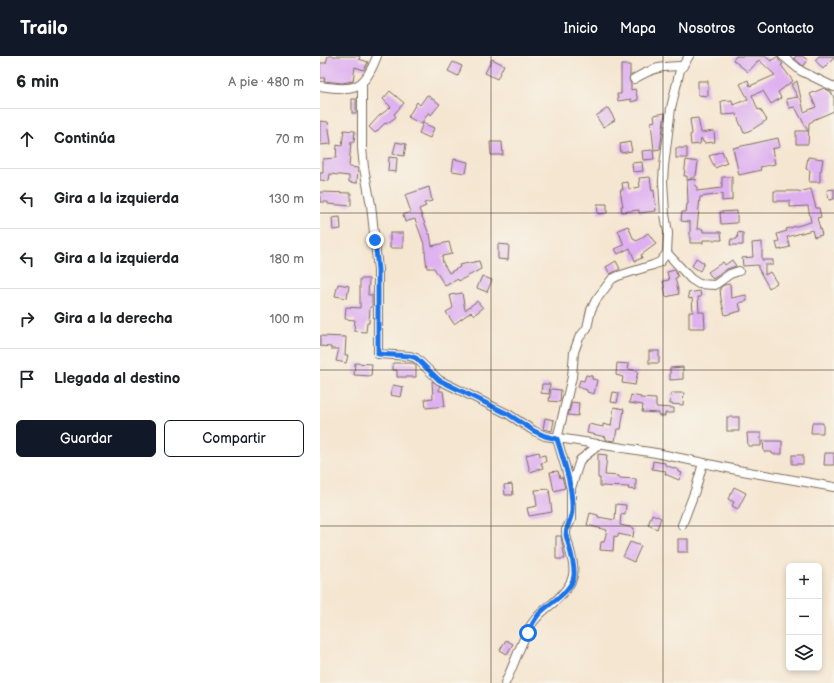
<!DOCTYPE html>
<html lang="es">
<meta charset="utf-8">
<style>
:root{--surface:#fff;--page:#f6f6f6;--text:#202124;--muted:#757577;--line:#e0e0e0;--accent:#111827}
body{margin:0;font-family:"Balsamiq Sans",sans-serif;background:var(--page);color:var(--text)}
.controls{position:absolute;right:12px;bottom:12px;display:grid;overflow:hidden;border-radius:6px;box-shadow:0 2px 6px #0003}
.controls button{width:36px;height:36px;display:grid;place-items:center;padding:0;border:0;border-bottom:1px solid var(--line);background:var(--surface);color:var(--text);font:20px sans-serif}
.stop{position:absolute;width:12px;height:12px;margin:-9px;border:3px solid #1a73e8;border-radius:50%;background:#fff}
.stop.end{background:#1a73e8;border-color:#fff;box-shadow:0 1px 4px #0008}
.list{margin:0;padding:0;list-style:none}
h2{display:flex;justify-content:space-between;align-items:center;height:52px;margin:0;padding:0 16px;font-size:17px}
h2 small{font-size:13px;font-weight:400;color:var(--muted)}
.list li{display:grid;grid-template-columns:26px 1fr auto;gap:12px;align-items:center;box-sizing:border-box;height:60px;padding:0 16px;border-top:1px solid var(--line)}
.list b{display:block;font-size:15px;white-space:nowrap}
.list em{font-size:13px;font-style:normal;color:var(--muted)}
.actions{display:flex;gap:8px;padding:12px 16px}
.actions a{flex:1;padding:9px 0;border:1px solid var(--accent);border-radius:6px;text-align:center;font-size:14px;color:var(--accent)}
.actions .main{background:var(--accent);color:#fff}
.icon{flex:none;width:22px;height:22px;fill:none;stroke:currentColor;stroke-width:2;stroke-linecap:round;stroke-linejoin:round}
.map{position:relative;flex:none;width:514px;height:627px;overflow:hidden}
header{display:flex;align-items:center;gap:24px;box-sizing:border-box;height:56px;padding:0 20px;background:var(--accent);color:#fff}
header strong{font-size:19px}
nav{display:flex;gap:22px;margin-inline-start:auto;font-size:14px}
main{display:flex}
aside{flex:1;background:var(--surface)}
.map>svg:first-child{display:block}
.building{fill:#deb0f1}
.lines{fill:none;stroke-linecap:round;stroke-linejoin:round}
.minor-casing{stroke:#7c6c5d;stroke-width:10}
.minor{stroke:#fff;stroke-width:8}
.route{stroke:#1a73e8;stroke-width:5}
.grid{fill:none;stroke:#3b2a1e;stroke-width:1;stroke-opacity:0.55}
</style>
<header>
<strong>Trailo</strong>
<nav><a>Inicio</a><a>Mapa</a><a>Nosotros</a><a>Contacto</a></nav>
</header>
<main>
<aside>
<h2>6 min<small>A pie · 480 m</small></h2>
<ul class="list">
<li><svg class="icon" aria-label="ahead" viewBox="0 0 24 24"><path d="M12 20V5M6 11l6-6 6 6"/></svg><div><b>Continúa</b></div><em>70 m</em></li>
<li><svg class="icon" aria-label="left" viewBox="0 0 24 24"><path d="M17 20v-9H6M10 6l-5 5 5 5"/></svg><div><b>Gira a la izquierda</b></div><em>130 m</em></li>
<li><svg class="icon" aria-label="left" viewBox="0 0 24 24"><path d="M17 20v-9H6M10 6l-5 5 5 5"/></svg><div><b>Gira a la izquierda</b></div><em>180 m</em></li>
<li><svg class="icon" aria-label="right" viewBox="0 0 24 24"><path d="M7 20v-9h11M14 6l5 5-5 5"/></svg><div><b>Gira a la derecha</b></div><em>100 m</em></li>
<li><svg class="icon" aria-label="arrive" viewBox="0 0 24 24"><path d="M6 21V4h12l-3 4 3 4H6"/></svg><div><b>Llegada al destino</b></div></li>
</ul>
<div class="actions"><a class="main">Guardar</a><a>Compartir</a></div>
</aside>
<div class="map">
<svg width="514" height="627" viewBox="0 0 514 627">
<rect width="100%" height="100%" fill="#f7f3e8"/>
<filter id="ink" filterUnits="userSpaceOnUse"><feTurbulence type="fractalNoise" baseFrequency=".025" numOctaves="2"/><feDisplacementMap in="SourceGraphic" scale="8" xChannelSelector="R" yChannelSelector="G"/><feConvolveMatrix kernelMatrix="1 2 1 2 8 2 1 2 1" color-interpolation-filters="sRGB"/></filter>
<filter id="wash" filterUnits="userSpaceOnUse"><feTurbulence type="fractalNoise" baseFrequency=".012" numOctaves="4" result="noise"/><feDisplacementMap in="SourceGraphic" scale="16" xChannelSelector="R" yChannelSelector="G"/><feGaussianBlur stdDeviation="0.9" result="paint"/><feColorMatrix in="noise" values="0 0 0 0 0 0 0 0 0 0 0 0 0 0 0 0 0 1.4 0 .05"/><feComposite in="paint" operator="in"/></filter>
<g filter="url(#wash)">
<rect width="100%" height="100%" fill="#f5e6d1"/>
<g id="blocks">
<g class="building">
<polygon points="8,0 40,0 39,3 48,6 44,14 35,11 33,25 22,27 4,25 5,22 0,22 0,7 6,7"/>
<polygon points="416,0 445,0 451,5 458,0 459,4 463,8 461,9 473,25 458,36 461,42 451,48 443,35 432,39 438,54 440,53 447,64 433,73 424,77 416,58 402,59 401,45 412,44 413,49 428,43 420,28 428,24 430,30 455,19 439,4 428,16 413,4"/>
<polygon points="476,0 482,0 488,4 483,10 474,2"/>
<polygon points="499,0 514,0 514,2 503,13 495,4"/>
<polygon points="172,3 184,9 177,23 165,17"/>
<polygon points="133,6 142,10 138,20 128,15"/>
<polygon points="301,9 310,9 310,19 309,23 311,28 311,34 315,33 318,44 311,46 311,43 298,45 297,38 301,38"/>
<polygon points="378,25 388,25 388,40 378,39"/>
<polygon points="477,25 484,56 496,51 490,38 504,32 511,36 514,42 514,55 493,64 493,65 489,67 488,88 476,88 476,75 488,75 475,51 469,52 466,43 478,41 471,29"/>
<polygon points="70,35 84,47 74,58 76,61 66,68 65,67 55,77 49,71 59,60 71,51 63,43"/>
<polygon points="107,39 120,48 111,59 109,56 101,68 88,61 97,46 100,49"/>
<rect x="32" y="43" width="4" height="14"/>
<polygon points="288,52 295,64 283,71 276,60"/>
<polygon points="345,57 340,93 334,94 331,66 335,65 334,59"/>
<polygon points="378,62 381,77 394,75 395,86 384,87 381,82 380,88 371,89 370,79 372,78 370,63"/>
<polygon points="0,65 8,66 11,88 0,89"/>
<polygon points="103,67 114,72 110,82 99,77"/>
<polygon points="24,74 35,75 34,86 31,86 29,111 38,112 37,127 29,126 29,120 10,118 9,125 0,124 0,117 3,117 3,103 16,102 17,89 22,90"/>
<polygon points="458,82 460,91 452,93 455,108 440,111 441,114 419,119 413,92"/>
<polygon points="76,86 86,88 84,100 73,98"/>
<polygon points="170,86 182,86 183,99 171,99"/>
<polygon points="310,86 312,95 301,97 300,88"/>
<rect x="356" y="92" width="11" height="10"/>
<polygon points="333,94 334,103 323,104 322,95"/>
<polygon points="402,95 407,107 395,112 389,100"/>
<polygon points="69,101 77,102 76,116 68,115"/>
<polygon points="488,101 503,103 501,115 500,115 500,126 489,126 490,114 486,113"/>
<polygon points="134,103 148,106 146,117 132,115"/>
<polygon points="366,104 378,106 376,120 368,124 376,123 375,130 377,130 377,135 402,132 402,121 412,121 412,144 402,145 402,138 380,141 377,173 383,173 383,176 401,176 402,184 383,184 383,187 370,187 370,166 361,165 362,156 366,156 367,148 368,148 367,120 364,120"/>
<polygon points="322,106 323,115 313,116 312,107"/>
<polygon points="330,121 332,135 334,134 336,155 319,157 319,154 302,156 301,150 303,150 300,134 303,134 302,127 308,126 309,133 320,131 319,122"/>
<polygon points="109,131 112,145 104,147 106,150 99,153 109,178 110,178 112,190 129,186 132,198 122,200 123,207 129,217 140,211 139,209 159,205 161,213 139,225 138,223 125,230 114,212 107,212 104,188 95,163 85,166 83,159 91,156 85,139"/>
<polygon points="491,133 496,152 499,152 501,161 497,162 502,179 494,181 492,174 467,181 470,191 458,194 456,186 459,185 457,178 467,175 466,173 491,166 488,150 470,151 470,145 454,145 454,135 479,135 479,136"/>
<polygon points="514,133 514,143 509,144 507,134"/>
<polygon points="0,136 31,137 31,150 8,148 8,146 0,146"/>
<polygon points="277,148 287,148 287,157 278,158"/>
<polygon points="417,155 417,167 401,168 400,156"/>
<polygon points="20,161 21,173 13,174 12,162"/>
<polygon points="308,170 314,184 316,184 317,185 328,177 336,188 321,199 322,202 315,205 310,192 298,198 295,193 304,189 298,174"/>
<polygon points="418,176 423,177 423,189 410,189 411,183 417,183"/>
<rect x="70" y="177" width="13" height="15"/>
<polygon points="442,186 442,204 453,204 453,209 445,209 445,219 450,216 457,227 449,232 438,212 438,209 423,210 422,202 433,201 432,187"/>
<polygon points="178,188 189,189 188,204 178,203"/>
<polygon points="376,202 384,207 380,215 372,210"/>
<polygon points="412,204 416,210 407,213 393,223 388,216 403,206 405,209"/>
<polygon points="296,205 300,213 290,218 286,211"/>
<polygon points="355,214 358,221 355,222 359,238 346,241 343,225 349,224 347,216"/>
<polygon points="162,220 172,224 167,236 157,232"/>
<polygon points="40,223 49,223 48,239 52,239 52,251 50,251 49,267 47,267 46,276 34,275 35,264 25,263 26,251 40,252"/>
<polygon points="18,228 29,230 27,242 15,240"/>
<polygon points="410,228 411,242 426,239 427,245 419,247 421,255 405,259 401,243 400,232 404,229"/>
<polygon points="380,235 381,241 378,241 379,256 384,256 385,272 369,272 369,256 373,256 372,242 369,243 368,237"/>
<polygon points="142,237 145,254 157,245 163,252 154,259 151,256 134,268 126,256 133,252 130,239"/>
<polygon points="0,280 26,281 25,299 28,299 26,307 16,305 19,293 11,293 11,291 0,290"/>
<rect x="329" y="295" width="10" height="12"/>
<polygon points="35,307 52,308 51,320 34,319"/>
<polygon points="73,307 93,307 96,309 96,321 77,321 77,314 73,314"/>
<polygon points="297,307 309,308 308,313 318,315 315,329 302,327 303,321 296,319"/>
<polygon points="363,311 363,323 350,324 350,312"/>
<polygon points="266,319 272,320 272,323 277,324 274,338 267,336 267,334 258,331 260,324 264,325"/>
<polygon points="112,325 120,330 119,335 123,335 125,350 106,352 105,343 113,342"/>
<polygon points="222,328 230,328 229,338 221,337"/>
<polygon points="73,329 83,331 81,341 70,339"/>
<polygon points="231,333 241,334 240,346 229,345"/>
<polygon points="293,336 299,337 297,347 291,346"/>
<polygon points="351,337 364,337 363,349 350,348"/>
<polygon points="311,339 321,341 320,342 336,343 336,351 354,352 354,357 345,357 345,360 339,360 339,357 322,356 323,349 309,347"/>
<polygon points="252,346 259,347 258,360 248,359"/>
<polygon points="294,351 304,353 301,373 297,373 295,385 286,384 286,381 267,377 269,368 283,371 283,368 291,370"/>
<rect x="407" y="361" width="12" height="14"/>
<polygon points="225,362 234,364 232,375 223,373"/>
<polygon points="492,367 503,367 503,377 491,377"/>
<polygon points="427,377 441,377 441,390 428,390"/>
<polygon points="443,385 462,385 462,398 452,398 452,396 444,396"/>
<polygon points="219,396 220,400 225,399 226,406 221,407 223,412 210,416 206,399"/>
<polygon points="505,397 514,397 514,409 504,409"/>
<polygon points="278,398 287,399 285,419 299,420 299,422 316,423 316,434 308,433 309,431 280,430 280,422 278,422"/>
<rect x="472" y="399" width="11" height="9"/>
<polygon points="333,405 345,407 345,409 359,414 359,416 362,417 359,424 345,418 346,415 332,413"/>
<polygon points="238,415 240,422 242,421 245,432 234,435 230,416"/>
<polygon points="192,428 193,439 185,439 184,429"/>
<polygon points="414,431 426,437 418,453 412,450 414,446 408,443"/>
<polygon points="229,433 232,456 209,460 207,452 217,450 215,434"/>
<polygon points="296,448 306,449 305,459 301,458 300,469 314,472 313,481 298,478 298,481 294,480 293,495 280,494 281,486 284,486 287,474 267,469 270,457 278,459 278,461 295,464"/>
<polygon points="332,458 341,462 337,473 328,469"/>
<polygon points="236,480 241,480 245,503 236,503"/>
<rect x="358" y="483" width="10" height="13"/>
<polygon points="310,486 321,490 314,506 303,501"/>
<polygon points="186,584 193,588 187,598 180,594"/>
</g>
</g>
</g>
<g filter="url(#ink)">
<use href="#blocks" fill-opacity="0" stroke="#7c6c5d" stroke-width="1"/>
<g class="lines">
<defs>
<g id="minor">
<polyline points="463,0 481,15 514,31"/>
<path d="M314,23C333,12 340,10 363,10"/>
<polyline points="42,27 42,92 44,112 51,149 58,214 58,298 90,300 96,302 119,324 188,358 214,375 225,380 336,397 417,414 514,431"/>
<path d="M0,30C35,35 44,34 57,0"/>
<polyline points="347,197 371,223 379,228 395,229 410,218 419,215"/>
<polyline points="251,432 260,404 280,388"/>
<polyline points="362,469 376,432 383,407"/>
<path d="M185,627C194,609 201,586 211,569C217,560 225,553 233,547C262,521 254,513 246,479V474L251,464V433L246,413L237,383L252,321L254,296L259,282L267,272L271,254L276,244L292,223L298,220L333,209L340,206L347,197L348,177L345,158L343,125L344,110L351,52L360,14L369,0"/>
</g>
</defs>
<use href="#minor" class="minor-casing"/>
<use href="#minor" class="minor"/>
</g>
</g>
<g class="lines" filter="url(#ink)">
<path class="route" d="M55,184L58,214V298L90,300L96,302L119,324L188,358L214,375L225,380L237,383C244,406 253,430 252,455C251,464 246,471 246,479C249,492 255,506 254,519C253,535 229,547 219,558C214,564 211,570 208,577"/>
</g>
<path class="grid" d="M171,0V627M343,0V627M0,157H514M0,314H514M0,470H514"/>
</svg>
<div class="controls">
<button>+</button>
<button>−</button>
<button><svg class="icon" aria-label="layers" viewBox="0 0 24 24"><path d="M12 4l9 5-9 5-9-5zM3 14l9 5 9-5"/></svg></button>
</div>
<div class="stop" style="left:208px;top:577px"></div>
<div class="stop end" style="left:55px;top:184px"></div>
</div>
</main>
